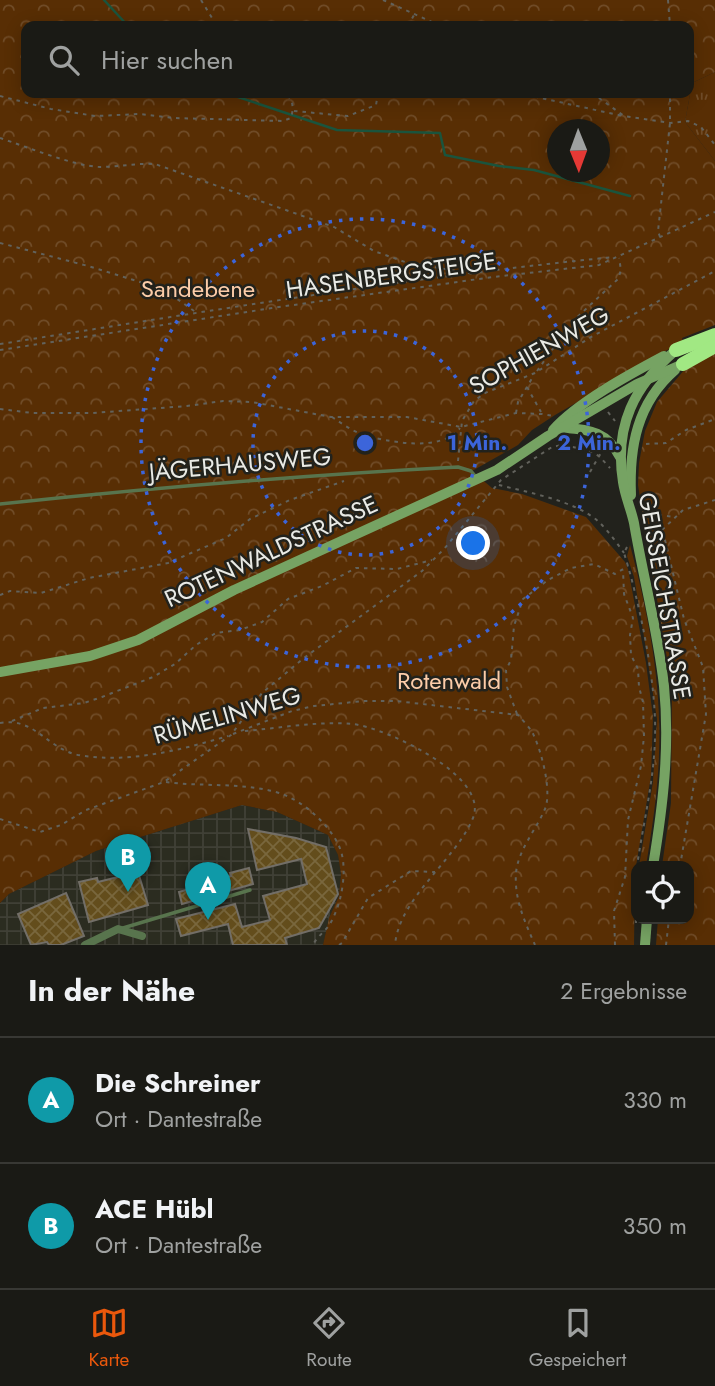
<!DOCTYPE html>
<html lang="de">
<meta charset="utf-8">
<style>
:root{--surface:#1a1a15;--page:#23231e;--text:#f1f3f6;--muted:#9fa1a0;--line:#383834;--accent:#ea580c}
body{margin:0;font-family:Jost,sans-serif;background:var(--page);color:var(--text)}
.controls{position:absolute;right:21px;bottom:21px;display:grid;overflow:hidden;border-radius:14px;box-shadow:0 4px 18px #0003}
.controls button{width:63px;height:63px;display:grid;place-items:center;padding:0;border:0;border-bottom:2px solid var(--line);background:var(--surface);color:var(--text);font:35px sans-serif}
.compass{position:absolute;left:547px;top:119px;width:63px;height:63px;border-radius:50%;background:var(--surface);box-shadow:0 4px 18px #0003;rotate:179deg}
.you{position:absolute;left:474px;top:544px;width:24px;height:24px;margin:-18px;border:5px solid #fff;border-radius:50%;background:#1a73e8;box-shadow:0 0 0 10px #1a73e833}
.badge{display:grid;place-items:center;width:46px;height:46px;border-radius:50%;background:var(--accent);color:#fff;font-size:23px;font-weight:700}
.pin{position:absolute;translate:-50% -58px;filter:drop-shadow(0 2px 4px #0008)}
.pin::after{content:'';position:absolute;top:37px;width:24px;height:21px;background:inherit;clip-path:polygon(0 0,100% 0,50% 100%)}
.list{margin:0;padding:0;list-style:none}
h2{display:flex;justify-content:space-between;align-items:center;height:91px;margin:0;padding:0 28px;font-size:30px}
h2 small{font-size:23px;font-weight:400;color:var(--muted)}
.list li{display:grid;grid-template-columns:46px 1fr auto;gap:21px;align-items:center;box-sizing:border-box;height:126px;padding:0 28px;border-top:2px solid var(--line)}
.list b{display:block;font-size:26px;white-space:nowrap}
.list p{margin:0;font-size:23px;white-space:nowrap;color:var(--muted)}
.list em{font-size:23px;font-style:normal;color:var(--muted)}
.icon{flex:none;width:38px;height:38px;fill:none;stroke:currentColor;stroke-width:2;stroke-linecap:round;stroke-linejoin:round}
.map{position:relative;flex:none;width:715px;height:945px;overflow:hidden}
.search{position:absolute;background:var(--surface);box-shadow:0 4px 18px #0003;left:21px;right:21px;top:21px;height:77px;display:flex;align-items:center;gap:18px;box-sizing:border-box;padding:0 24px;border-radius:14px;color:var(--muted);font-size:26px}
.sheet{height:343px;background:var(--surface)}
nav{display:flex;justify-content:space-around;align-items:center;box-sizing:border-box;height:98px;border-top:2px solid var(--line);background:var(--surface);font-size:19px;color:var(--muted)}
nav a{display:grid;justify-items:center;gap:4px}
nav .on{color:var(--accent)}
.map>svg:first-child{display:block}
.industrial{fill:url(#industrial-grid)}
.grass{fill:url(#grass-tufts)}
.forest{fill:url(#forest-crowns);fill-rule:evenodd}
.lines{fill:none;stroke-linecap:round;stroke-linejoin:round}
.stream{stroke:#1a543d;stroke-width:2.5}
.building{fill:url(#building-cross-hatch);stroke:#726e67;stroke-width:2}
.path{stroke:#62625c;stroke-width:2;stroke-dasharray:3.5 5;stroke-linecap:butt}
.lane{stroke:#58744d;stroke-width:3.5}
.street{stroke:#58744d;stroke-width:8}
.secondary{stroke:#76a363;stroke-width:10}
.highway{stroke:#a1e883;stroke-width:14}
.ring{fill:none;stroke:#3c65da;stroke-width:3.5;stroke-dasharray:3.5 7}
.labels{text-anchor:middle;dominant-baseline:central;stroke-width:5;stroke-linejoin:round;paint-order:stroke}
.street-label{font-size:24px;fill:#e9eae5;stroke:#22221c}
.park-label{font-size:24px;fill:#fccca8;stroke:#22221c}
.centre{fill:#3c65da;stroke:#22221c;stroke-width:3.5}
.ring-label{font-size:21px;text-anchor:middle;font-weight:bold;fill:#3c65da;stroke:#22221c;stroke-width:5;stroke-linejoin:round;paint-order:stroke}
</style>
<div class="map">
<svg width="715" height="945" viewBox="0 0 715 945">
<defs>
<pattern id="industrial-grid" width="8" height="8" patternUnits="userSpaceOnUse" patternTransform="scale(1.75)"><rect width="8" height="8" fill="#2b2c20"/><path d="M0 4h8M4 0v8" fill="none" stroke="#404036"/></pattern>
<pattern id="grass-tufts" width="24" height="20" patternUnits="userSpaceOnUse" patternTransform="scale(1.75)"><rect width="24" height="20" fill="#582e04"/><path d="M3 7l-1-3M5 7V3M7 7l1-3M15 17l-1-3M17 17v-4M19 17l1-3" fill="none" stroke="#704c28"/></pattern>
<pattern id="forest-crowns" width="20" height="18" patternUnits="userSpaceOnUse" patternTransform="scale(1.75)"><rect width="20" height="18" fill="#582e04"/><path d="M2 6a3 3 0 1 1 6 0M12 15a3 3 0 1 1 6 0" fill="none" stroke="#704c28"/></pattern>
<pattern id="building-cross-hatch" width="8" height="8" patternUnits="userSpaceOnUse" patternTransform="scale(1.75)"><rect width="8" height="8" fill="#634d1c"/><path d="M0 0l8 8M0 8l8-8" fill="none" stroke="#79673d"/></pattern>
</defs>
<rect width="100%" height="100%" fill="#22221c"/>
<polygon class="industrial" points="242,805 277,812 328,835 338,855 341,874 339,896 329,918 323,945 0,945 0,903 9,894 96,851"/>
<g class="grass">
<polygon points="715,72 715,161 685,122 692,83"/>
<path d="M630,545C648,612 662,684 659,753C658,791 652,829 646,866H639L653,782L657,719L641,618L634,577L627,556Z"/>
</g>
<g class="forest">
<path d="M0,0H715V72L692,83L685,122L715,161V325L682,338L683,341L555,415L532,430L518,445L472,471L492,488L522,494L586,517L625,562L628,569L646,663L653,717L651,776L635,872L634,945H323L329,918L339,896L341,874L338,855L328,835L277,812L242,805L96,851L9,894L0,903ZM26,26H689V93H26ZM558,130H600V172H558Z"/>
<polygon points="715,352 715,945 656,945 658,919 689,919 689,866 662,866 671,803 672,688 643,516 638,485 639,463 645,431 657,402 685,369"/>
</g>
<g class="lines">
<g class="stream">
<polyline points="104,0 128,26"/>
<polyline points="226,93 337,130 440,133 445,155 499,166 534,170 630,196"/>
</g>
</g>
<g class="building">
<polygon points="248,829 296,838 326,847 338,894 319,928 285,938 287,945 233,945 228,924 181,936 176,919 235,904 242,927 270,920 263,896 307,884 301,859 257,870"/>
<polygon points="249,868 253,884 182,904 179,892 211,883 211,881 231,876 230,873"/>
<polygon points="138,872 148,905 89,922 79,882 97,878 98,882"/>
<polygon points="66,893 84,936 61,945 49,945 47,942 31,945 18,914"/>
</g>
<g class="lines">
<g class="path">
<polyline points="201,0 217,26"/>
<polyline points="383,0 441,26"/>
<polyline points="668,0 670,26"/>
<polyline points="408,26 414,15"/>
<polyline points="518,93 623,116"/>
<polyline points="592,93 624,116 670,123 688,121 701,127 715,145"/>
<path d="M0,96L51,109L95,116L140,114L173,118L283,121L291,118C294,107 293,101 286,93"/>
<polyline points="294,111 348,116 376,105 378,93"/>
<path d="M0,138C27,147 74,166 100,167C119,167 136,163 155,164L334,227L374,251L405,262L474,274"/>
<polyline points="660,237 658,231 670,123 670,93"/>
<polyline points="0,243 88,266 163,289 197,313"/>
<path d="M0,344C204,312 409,277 614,257"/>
<polyline points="0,350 279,307 493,277 599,265 715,212"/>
<polyline points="537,371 572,322 618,279 621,270 619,258"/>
<polyline points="527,387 541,412"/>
<polyline points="0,409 32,413 92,413 187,406 223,401 252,402 331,417 407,417 461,427 516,413 542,414 554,416"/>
<polyline points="608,412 615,421"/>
<polyline points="516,413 518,402 534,375"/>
<path d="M332,417C341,423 351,430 361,434C387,442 441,453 460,428"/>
<polyline points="646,444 666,443 686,430 715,419"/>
<polyline points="458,461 462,421 474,401 485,393 535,373 591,337 715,271"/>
<polyline points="590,472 602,451"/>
<path d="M499,485C530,493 577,501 600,523C609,532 617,543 624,553"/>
<polyline points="659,515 684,619 703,667 706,714 680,866"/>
<polyline points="642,519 659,515 674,517"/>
<polyline points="647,538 662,530 683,510 715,500"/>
<path d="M627,547L624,553C640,604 657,685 655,738C654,781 643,824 637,866"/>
<polyline points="0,595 10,591 41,593 89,578 168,563 226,538 250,519 290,500 344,481"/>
<polyline points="517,714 507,687 506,670 511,660 514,626 523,599 548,580 571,568 594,564 615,574 628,566"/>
<polyline points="12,721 43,708 84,703 102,697 153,677 175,664 196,645 216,633 240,630 262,622 288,599 322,586 356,568 397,569 432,560"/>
<path d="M0,723C35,717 46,748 78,755C129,764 180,750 228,736"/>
<path d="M245,731C280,728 318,721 353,724C386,728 490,776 473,818C455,861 399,898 395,945"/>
<path d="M233,734L292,711L314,706L364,701H396L518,715C523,721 531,728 534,736C542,753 552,792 545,809C536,830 518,850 516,873C514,899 525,922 535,945"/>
<path d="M166,782C203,787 243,782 279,793C302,800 329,824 339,846C346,861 344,883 340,899C338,907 334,917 330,924C325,932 317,936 313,945"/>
<polyline points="0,819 40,832 61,825 86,810 164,782 231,735 262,693 304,658 422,571 444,549 501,480 552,447 562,445 588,450 599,456 610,468"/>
<polyline points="636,923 636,879"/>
<polyline points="339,945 342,943 368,898 411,871 435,872"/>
<polyline points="615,945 614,911 625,877 628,820 641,766 644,736 643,702 639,687 638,669 631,655 630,635 633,618 624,594 623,570"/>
<polyline points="666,945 669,919"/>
</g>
<g class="lane">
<path d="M0,504C153,488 305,475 458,467L471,471L476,477"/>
<polyline points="123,928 250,890"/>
</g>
<polyline class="street" points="85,945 118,929 142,936"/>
<g class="secondary">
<path d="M565,428C590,429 608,433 620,457"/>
<path d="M553,430C578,402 630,374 664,356"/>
<path d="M631,495C629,447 637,403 675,370"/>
<polyline points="0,672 90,656 138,640 234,590 497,470 548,436 637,384 683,364"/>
<path d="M653,866C663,806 670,747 664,686C658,631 643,577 634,523C631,509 625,496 623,482C614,426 634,386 676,350"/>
<polyline points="645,945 647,919"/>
</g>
<g class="highway">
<polyline points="676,350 715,335"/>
<polyline points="683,364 715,346"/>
</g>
</g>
<g class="ring">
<circle cx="365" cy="443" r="112"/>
<circle cx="365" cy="443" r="224"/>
</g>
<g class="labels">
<g class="street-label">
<text transform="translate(391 275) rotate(-8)">HASENBERGSTEIGE</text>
<text transform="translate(539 350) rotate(-29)">SOPHIENWEG</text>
<text transform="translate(240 464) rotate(-5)">JÄGERHAUSWEG</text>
<text transform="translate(271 551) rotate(-25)">ROTENWALDSTRASSE</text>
<text transform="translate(665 596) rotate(80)">GEISSEICHSTRASSE</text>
<text transform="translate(227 715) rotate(-16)">RÜMELINWEG</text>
</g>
<g class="park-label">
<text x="198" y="288">Sandebene</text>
<text x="449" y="680">Rotenwald</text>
</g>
</g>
<circle cx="365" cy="443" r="10" class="centre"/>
<g class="ring-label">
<text x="477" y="450">1 Min.</text>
<text x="589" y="450">2 Min.</text>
</g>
</svg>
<div class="controls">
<button><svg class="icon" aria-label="locate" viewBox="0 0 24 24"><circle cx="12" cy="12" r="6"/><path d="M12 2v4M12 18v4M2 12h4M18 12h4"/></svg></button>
</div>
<svg class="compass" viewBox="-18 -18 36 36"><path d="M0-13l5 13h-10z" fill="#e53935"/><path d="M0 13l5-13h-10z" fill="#9fa1a0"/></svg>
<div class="you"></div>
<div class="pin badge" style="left:208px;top:920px;background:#0f9aa8">A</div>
<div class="pin badge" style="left:128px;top:892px;background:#0f9aa8">B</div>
<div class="search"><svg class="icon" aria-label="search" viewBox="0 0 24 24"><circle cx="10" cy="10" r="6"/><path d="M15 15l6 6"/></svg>Hier suchen</div>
</div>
<section class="sheet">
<h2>In der Nähe<small>2 Ergebnisse</small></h2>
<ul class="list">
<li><span class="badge" style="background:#0f9aa8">A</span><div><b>Die Schreiner</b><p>Ort · Dantestraße</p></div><em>330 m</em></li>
<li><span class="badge" style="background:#0f9aa8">B</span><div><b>ACE Hübl</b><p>Ort · Dantestraße</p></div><em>350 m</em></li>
</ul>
</section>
<nav>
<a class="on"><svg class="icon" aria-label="map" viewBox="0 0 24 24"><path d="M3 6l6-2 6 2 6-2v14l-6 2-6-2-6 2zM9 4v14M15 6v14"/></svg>Karte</a>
<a><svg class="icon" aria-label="directions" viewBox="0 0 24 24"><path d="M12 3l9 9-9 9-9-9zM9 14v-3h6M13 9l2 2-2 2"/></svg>Route</a>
<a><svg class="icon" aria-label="saved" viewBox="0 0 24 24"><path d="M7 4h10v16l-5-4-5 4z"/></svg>Gespeichert</a>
</nav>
